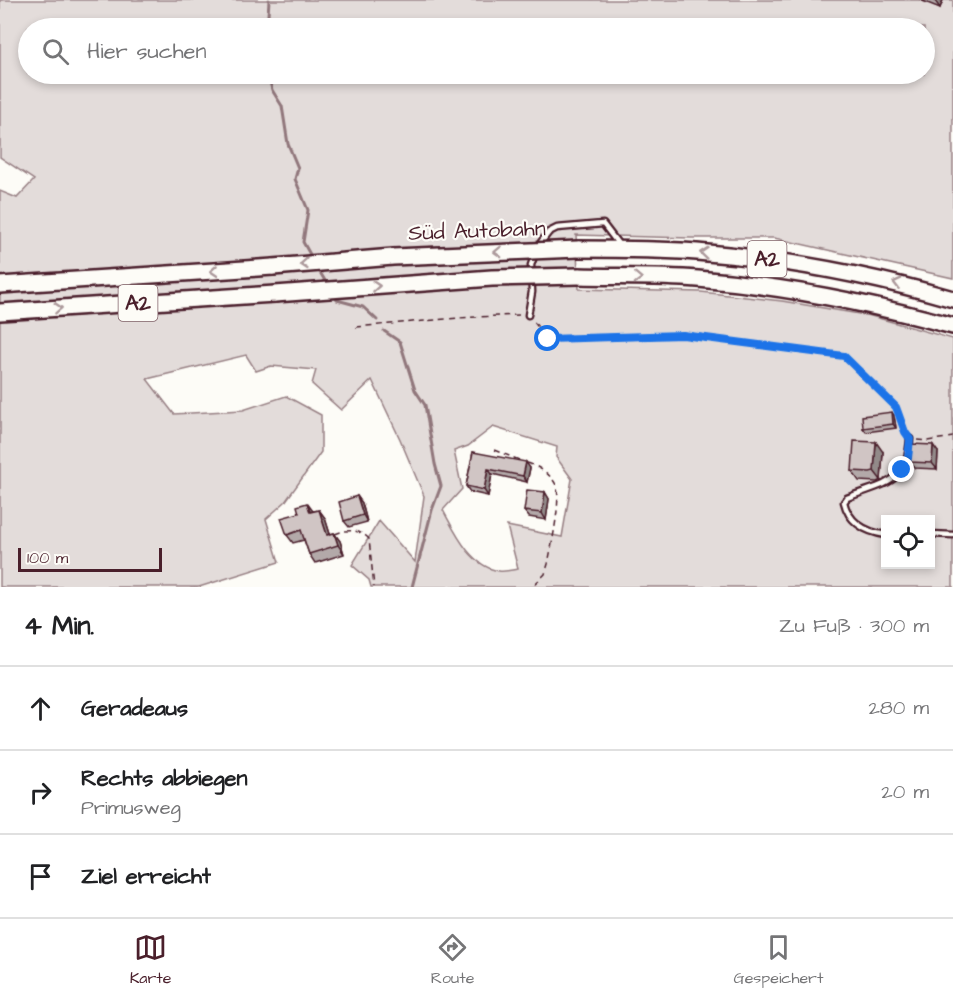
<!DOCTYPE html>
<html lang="de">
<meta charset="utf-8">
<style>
:root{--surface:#fff;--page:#f2f2f2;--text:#202124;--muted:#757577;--line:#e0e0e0;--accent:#4a1f2b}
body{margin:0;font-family:"Architects Daughter",sans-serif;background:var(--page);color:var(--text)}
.controls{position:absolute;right:18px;bottom:18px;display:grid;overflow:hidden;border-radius:0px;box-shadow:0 3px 9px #0003}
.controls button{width:54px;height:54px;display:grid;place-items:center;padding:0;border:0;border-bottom:2px solid var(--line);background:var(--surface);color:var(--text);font:30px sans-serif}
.scale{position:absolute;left:18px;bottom:15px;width:144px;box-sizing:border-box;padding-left:6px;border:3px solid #4a1f2b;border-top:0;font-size:16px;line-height:21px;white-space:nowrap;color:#4a1f2b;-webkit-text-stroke:4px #fdfcf7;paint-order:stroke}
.stop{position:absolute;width:18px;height:18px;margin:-14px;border:4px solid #1a73e8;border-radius:50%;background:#fff}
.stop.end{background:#1a73e8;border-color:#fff;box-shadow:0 2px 6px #0008}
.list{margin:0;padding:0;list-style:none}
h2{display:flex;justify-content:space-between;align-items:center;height:78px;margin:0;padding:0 24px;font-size:26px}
h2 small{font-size:20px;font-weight:400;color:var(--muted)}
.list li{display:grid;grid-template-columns:39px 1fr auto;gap:18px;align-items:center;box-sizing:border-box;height:84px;padding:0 24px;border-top:2px solid var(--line)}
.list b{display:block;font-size:22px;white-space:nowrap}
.list p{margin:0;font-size:20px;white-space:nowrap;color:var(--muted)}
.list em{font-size:20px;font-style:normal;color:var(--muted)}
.icon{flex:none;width:33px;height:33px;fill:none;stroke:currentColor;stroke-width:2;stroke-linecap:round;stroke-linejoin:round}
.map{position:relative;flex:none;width:953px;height:587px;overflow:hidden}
.search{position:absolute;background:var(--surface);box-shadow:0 3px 9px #0003;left:18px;right:18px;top:18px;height:66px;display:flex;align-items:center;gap:15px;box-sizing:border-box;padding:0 21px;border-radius:33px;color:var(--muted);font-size:22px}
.sheet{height:330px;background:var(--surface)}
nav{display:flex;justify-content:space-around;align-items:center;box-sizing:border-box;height:84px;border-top:2px solid var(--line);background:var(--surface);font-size:16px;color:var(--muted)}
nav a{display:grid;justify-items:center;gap:3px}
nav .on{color:var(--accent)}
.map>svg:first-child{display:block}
.green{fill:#e3dcda;stroke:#967e82;stroke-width:1.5;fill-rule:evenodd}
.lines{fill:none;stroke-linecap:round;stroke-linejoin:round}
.stream{stroke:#91777b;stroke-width:3}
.lane-casing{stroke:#4a1f2b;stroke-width:9}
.highway-casing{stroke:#4a1f2b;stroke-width:20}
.path{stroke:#4a1f2b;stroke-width:1.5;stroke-dasharray:6 4.5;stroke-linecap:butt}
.lane{stroke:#fdfcf7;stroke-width:4.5}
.highway{stroke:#fdfcf7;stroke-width:15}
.highway-bridge-casing{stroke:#4a1f2b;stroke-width:20;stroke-linecap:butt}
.highway-bridge{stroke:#fdfcf7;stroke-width:15}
.wall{fill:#b3a9a9;stroke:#4a1f2b;stroke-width:1.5}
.shaded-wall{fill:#928a89;stroke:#4a1f2b;stroke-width:1.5}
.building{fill:#d0c5c4;stroke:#4a1f2b;stroke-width:1.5}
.oneway{stroke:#ac999b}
.route{stroke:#1a73e8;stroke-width:8}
.labels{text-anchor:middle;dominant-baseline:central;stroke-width:4.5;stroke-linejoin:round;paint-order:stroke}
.shield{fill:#fdfcf7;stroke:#806168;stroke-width:1.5}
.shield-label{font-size:21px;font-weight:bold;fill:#4a1f2b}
.street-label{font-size:22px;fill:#4a1f2b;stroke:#fdfcf7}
</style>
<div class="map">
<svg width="953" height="587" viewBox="0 0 953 587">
<rect width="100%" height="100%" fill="#fdfcf7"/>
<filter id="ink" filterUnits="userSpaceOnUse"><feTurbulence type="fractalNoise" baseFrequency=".0167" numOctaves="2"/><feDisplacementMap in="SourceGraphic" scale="12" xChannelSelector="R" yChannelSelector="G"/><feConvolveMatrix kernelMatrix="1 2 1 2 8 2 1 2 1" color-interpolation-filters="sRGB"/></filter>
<g filter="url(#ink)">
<path class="green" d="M0,0H953V278L774,238H691L576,235L579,289L701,292L782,301L871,316L953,339V587H371L369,580L352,565L379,521L415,562L424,496L400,439L372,380L341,410L312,384L316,370L271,366L256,371L246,355L147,379L174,414L243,410L286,396L321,415V452L285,502L266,519L279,562L199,587H0V191L17,198L34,180L0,157ZM28,28H924V74H28ZM493,427L557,447L556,457L572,479L562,537L507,526L518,569C512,570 505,572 499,571C470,566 455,532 443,510L462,489L454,451L468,446ZM886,520H930V564H886Z"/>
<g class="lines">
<g class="stream">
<polyline points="269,0 268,15 272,28"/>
<polyline points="268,74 272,90 282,106 288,144 298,168 295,179 308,210 303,242 312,258"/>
<polyline points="318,269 327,284"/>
<polyline points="334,295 337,300 363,307 377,320"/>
<polyline points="384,331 400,342 415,390 425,405 435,464 441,486 432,510 412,587"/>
</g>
<defs>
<g id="lane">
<polyline points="538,246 549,232 557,228 603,224 619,245"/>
<polyline points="528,315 532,292 531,265 535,254"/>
<polyline points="930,534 953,535"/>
<path d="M886,535C866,532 849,523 844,502L847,498C882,483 907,486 910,439"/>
</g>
<g id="highway">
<path d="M578,249C617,249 657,249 697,252C784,259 869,275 953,299"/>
<path d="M579,276C619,277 659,276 698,279C785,286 869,303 953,326"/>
<polyline points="0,285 273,267"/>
<polyline points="0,312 275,294"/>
</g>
</defs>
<use href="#lane" class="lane-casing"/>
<use href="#highway" class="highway-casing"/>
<g class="path">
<polyline points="534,322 547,339 683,335 844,356 896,407 906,433"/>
<polyline points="356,327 458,318 520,315"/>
<polyline points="917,440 927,441 953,437"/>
<polyline points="494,450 522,461"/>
<path d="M527,463C538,466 551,474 556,485C562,498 551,548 548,564L545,574L532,587"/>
<path d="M335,534C346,529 360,529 369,539L374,587"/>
</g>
<use href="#lane" class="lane"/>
<use href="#highway" class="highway"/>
<defs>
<g id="highway-bridge">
<polyline points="273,267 393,257 578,249"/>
<polyline points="275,294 492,278 579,276"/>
</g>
</defs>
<use href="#highway-bridge" class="highway-bridge-casing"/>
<use href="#highway-bridge" class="highway-bridge"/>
</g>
<g class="wall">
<polygon points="920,0 943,0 940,8"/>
<polygon points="894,415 896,428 866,432 863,428"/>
<polygon points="473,452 530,468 527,482 492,474 488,496 470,492 466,486"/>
<polygon points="883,452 881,480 877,482 859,481 852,471"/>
<polygon points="938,452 937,469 915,468 910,462"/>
<polygon points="545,492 549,499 546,520 529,517 524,511"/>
<polygon points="357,496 362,503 367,522 349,527 344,521"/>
<polygon points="319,510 325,518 330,534 334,533 340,541 344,554 315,563 309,554 304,540 293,543 287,535 299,513 313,511"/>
</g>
<g class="shaded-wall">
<polygon points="935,0 943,0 940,8 935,1"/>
<polygon points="892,412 894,415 896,428 893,424"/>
<polygon points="876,442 883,452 881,480 874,471"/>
<polygon points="933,445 938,452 937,469 932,463"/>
<polygon points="526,462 530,468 527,482 523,476"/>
<polygon points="488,469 492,474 488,496 484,490"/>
<polygon points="545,492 549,499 546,520 542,513"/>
<polygon points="357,496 362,503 367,522 363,515"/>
<polygon points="307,503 313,511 310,512"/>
<polygon points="319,510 325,518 333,544 327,535"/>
<polygon points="334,533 340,541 344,554 338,545"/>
</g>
<g class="building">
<polygon points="892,412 893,424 863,428 862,416"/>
<polygon points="854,441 876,442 874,471 870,472 852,471"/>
<polygon points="911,444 933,445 932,463 910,462"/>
<polygon points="473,452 526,462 523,476 488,469 484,490 466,486"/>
<polygon points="527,490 545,492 542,513 524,511"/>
<polygon points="357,496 363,515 344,521 339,502"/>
<polygon points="307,503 310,512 319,510 327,535 334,533 338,545 309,554 301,530 287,535 281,518 299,513 297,506"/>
</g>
<defs><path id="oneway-chevron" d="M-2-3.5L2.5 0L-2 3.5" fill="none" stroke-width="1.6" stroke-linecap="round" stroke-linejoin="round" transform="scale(1.5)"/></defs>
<g class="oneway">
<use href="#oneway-chevron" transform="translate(498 252) rotate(178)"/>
<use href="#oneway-chevron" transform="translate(704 253) rotate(-174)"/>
<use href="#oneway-chevron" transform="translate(304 264) rotate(175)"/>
<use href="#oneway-chevron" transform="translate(214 271) rotate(176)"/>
<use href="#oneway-chevron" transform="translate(638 278) rotate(2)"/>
<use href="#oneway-chevron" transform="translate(897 283) rotate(-166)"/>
<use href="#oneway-chevron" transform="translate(376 286) rotate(-4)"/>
<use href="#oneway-chevron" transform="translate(58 308) rotate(-4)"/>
</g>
</g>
<g class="lines" filter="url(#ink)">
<polyline class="route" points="548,339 683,335 844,356 896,407 905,432 910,439 908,458 902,470"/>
</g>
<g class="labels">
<g class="shield">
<rect x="747.5" y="241" width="39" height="36" rx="4.5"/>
<rect x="118.5" y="285" width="39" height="36" rx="4.5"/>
</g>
<g class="shield-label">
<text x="767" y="259">A2</text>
<text x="138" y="303">A2</text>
</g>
<g class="street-label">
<text transform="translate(477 231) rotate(-2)">Süd Autobahn</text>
</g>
</g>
</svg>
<div class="controls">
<button><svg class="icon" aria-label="locate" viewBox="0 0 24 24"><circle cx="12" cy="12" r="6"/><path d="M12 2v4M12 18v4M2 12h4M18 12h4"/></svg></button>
</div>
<div class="scale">100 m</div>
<div class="stop" style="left:548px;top:339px"></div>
<div class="stop end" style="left:902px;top:470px"></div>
<div class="search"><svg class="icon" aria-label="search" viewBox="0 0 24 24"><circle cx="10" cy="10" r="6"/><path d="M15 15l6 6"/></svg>Hier suchen</div>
</div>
<section class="sheet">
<h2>4 Min.<small>Zu Fuß · 300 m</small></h2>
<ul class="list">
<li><svg class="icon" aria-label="ahead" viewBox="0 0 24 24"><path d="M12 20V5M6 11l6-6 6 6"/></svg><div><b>Geradeaus</b></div><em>280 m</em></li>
<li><svg class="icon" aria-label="right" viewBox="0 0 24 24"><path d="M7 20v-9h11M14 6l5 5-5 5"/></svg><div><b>Rechts abbiegen</b><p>Primusweg</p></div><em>20 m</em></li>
<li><svg class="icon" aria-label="arrive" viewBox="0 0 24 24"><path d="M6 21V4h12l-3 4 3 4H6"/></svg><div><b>Ziel erreicht</b></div></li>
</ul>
</section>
<nav>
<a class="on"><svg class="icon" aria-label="map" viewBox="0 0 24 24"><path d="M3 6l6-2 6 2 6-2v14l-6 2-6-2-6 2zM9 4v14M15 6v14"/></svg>Karte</a>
<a><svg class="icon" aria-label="directions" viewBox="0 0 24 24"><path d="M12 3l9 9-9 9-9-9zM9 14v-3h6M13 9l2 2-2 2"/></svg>Route</a>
<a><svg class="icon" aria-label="saved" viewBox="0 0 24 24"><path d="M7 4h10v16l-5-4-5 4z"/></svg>Gespeichert</a>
</nav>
